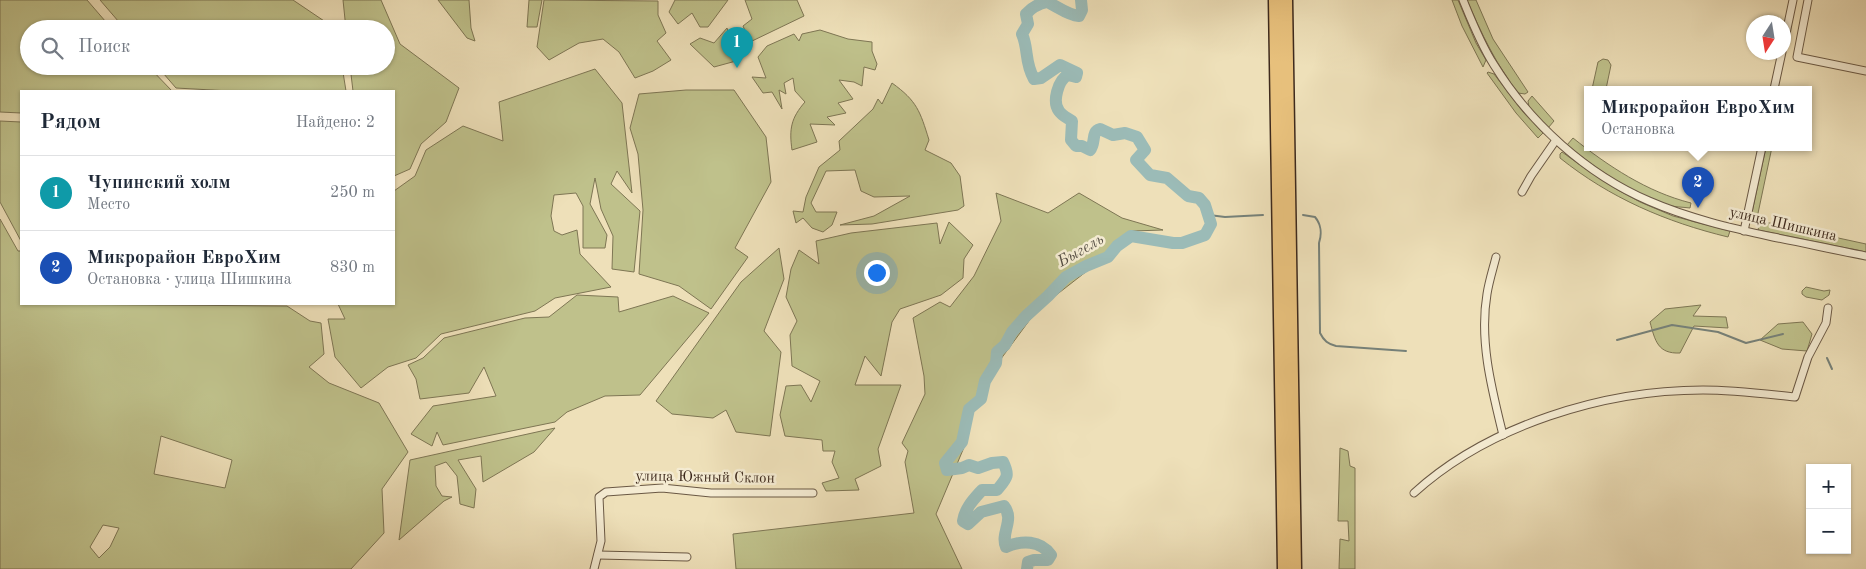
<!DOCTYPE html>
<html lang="ru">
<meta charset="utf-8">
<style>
:root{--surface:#fff;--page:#f2f2f3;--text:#1f2937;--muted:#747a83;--line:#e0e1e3;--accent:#0b8043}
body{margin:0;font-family:"Old Standard TT",serif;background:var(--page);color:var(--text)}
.controls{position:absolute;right:15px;bottom:15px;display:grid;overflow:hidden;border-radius:0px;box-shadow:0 1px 4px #0004}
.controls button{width:45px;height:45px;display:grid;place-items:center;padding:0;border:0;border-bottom:1px solid var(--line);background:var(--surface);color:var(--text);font:25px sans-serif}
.compass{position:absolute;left:1746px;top:15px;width:45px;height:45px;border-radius:50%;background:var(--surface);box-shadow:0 1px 4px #0004;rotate:192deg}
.you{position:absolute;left:876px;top:272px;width:18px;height:18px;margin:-12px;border:4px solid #fff;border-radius:50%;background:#1a73e8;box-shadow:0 0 0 8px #1a73e833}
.badge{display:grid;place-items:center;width:32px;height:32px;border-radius:50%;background:var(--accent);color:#fff;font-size:16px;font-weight:700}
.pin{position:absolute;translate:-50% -41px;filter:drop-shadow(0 1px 2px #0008)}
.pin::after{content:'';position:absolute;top:26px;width:18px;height:15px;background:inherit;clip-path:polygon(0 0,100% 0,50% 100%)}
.popup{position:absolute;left:1584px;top:86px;width:228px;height:65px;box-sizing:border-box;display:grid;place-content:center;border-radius:0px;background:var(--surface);filter:drop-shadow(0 1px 4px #0005);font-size:16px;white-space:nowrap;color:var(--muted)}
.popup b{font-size:19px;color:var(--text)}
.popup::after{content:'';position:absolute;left:50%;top:100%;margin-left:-10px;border:10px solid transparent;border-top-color:var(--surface)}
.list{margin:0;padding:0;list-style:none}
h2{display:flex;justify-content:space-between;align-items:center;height:65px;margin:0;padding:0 20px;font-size:21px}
h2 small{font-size:16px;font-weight:400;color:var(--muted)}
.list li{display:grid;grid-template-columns:32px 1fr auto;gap:15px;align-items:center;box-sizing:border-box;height:75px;padding:0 20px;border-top:1px solid var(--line)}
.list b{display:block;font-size:19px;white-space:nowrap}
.list p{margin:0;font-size:16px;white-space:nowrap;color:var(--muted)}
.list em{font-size:16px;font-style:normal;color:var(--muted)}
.icon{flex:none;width:28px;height:28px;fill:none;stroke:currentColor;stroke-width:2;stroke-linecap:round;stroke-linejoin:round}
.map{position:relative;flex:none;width:1866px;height:569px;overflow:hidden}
.search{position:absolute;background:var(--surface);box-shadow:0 1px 4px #0004;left:20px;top:20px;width:375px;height:55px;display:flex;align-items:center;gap:12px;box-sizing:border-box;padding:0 18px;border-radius:28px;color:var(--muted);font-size:19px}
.panel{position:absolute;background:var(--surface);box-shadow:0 1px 4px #0004;left:20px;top:90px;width:375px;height:215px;border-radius:0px}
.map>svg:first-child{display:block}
.green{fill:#bfc18b;stroke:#7e7654;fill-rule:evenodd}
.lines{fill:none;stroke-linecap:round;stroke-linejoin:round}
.stream{stroke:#768179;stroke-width:2}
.river{stroke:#9bbbb7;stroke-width:12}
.minor-casing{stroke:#6a5844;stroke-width:9}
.trunk-casing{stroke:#3e2a1d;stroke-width:15}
.minor{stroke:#f4ebd2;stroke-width:7}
.trunk{stroke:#e7c07c;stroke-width:12}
.labels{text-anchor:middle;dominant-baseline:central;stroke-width:5;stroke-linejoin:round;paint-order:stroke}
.street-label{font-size:15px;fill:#3e2a1d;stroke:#f4ebd2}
.water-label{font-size:16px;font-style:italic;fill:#554e44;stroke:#f4ebd2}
</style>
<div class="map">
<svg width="1866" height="569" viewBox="0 0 1866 569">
<rect width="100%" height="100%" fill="#eee0b9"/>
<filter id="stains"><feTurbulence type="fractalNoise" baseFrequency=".004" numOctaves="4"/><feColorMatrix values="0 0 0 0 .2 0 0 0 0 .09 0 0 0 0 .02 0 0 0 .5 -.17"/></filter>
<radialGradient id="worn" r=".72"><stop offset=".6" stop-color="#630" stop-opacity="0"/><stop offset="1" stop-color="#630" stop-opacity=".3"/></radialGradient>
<g class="green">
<polygon points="0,0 87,0 112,29 29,29 29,66 148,66 172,91 21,91 21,113 0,112"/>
<polygon points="100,0 293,0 336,29 125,29"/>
<polygon points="343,0 381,0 400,44 459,88 446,122 421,144 410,169 394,176 394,91 353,91 350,66 386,66 386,29 346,29"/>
<polygon points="438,0 469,0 471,28 475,41 467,38"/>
<polygon points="529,0 542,0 537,27 527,27"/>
<polygon points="544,0 658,1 658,15 666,33 657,41 671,60 653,71 635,78 619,52 603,39 579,43 549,60 537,47"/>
<polygon points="675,0 728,0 708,27 700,27 692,13 678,24 669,12"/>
<polygon points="745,0 797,0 804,16 750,42 743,26 752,19"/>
<polygon points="1452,0 1458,0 1476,43 1486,60 1483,67 1462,26"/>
<path d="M1467,0H1476L1493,39L1528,92L1525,94L1518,93C1496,64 1481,33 1467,0Z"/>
<polygon points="727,28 736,61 714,67 690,44 700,38 714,43"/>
<path d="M820,30L848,39L872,42V51L877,64L875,70L864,67L862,86L854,82L839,80L853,99L838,103L846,113L827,117L835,125L810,124L817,142L792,150C789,129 791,118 805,102L795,91L793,78L784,83L786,94L779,90L782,109L772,92L763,93L752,77L766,78L758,57L767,46L794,34L799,41L802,34Z"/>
<polygon points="1603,59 1608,60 1611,65 1606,89 1592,89 1598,62"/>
<polygon points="157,66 342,66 346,91 230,91 176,88"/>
<polygon points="595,69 622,103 632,193 617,171 611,184 640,211 634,272 612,269 613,236 601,209 595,178 590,204 607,235 605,248 583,248 583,206 576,193 554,195 551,216 554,231 562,235 577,230 580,254 611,287 555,298 535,311 441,334 416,358 388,367 361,388 335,357 328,319 345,319 338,304 394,304 394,191 415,176 426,150 463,126 503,141 499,102"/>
<polygon points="1488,72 1494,74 1523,112 1543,133 1538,138 1516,113 1487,73"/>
<path d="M892,83C917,101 920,111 929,140L925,150L951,163L960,176L964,206L958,210L872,224L840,225L874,216L910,196L874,197L861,191L855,170L826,171L811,203L816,212H837L832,225L823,232L812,228L803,218L796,223L793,211L803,212L806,197L819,167L840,150L839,141L873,109L878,99L882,104Z"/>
<polygon points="686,90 734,90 766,137 771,182 735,248 748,257 711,309 679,286 639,274 643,210 638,154 630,128 639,94"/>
<polygon points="1532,96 1554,121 1548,128 1529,107 1528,101"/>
<polygon points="0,121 21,122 21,241 0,202"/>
<path d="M1573,138C1608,166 1647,192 1691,203L1690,208C1682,207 1674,207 1667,205C1630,192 1596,169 1567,145Z"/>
<polygon points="1766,147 1772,147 1757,218 1751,217"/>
<path d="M1562,152L1590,172L1618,190L1640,202L1673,216L1730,231L1728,237C1666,222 1610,198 1560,158V154Z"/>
<polygon points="996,193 1048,213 1079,193 1122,218 1163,230 1132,231 1110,253 1037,310 992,371 969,417 965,445 936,514 962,569 736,569 733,534 914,513 905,462 908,451 902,443 925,394 924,376 913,318 940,302 950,307 974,276 1001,221"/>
<path d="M0,219L18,251H21V304L287,306L310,321L321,323L324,354L309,367L329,383L379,403L408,452L382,489L384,533L351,569H0ZM161,436L232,460L225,488L154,474ZM103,525L119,528L110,547L99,558L90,547Z"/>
<polygon points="1760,221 1866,244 1866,252 1758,230"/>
<polygon points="949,222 973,245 964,259 963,278 941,295 900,309 892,322 881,376 865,356 855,385 901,385 878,449 881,466 855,479 859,490 826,491 822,483 839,478 832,462 835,451 823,451 822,440 785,436 780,415 786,386 801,385 811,402 820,381 792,366 790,335 797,321 786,297 791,269 799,250 819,264 816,241 851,233 937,223 940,244"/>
<polygon points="779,248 784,279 764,331 781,352 770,436 736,432 726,410 713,418 672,414 656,401 741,282"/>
<polygon points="1806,287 1824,291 1830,290 1829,295 1822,300 1806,297 1802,294 1802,291"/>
<polygon points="577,295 618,297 619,312 673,296 709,313 640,395 605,396 567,412 555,422 443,445 437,432 432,446 411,434 433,406 496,396 484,367 469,393 420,399 416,379 408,365 423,358 444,338 525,318 549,317"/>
<path d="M1701,305L1693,316L1726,317L1728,328L1694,326L1680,353C1658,354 1655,341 1650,322L1665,309Z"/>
<polygon points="1803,322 1812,334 1807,351 1782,349 1760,340 1778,324"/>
<polygon points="555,428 534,452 483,482 481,456 458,460 476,489 474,508 460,504 457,476 446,462 435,466 436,486 442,496 452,497 444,501 399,540 410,460"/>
<polygon points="1340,448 1348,451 1350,466 1355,468 1355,569 1339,569 1340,539 1349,541 1348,521 1338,521"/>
</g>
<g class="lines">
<g class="stream">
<polyline points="1209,215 1225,217 1263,215"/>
<path d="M1303,215L1315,217C1321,224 1322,234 1319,243L1320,333C1324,341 1328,344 1336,346L1406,351"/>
<polyline points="1617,340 1672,325 1718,332 1746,343 1783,334"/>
<polyline points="1827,358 1832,369"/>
</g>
<path class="river" d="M1027,569L1028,562L1034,560H1048L1051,555C1040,540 1022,540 1006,547C1000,533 1015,520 1004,506L981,512L968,524L963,521C965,508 973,500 982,490H997C1007,478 1010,476 1003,462L992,463L978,468L969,465L962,468L947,470L945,463L962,442L969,409L981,399L985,381L996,363L997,352L1005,345L1012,332L1026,316L1048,296L1066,277L1086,266L1108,257L1117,246L1131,236L1173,243H1182L1205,235L1211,224L1205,205L1199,198L1188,196L1167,178L1150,175L1136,160L1145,150L1137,137L1125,133L1113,135L1100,129C1091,131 1096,143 1090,150L1082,146H1076L1071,140L1072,121C1068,118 1062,116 1059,111C1052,102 1058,80 1068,75L1076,77L1077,73L1060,65L1041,78L1034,79C1024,61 1029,50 1022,34L1028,24L1026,14C1032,7 1038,4 1047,2C1057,6 1067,15 1079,16L1082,10L1081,0"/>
<defs>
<g id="minor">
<path d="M1463,0C1472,22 1481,45 1494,65C1530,123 1586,174 1649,201C1688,218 1731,228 1773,237C1804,243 1835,250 1866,256"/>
<polyline points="1808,0 1797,57 1866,71"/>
<polyline points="1784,43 1793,0"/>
<polyline points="1774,89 1782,52"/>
<polyline points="1522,192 1531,176 1556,140"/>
<polyline points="1744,231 1762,147"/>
<path d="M1496,257C1493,269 1489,281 1487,294C1479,341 1492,390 1503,435"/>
<path d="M1414,493C1489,425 1604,390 1703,390C1734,390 1765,394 1795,397L1808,357L1826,323L1828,308"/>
<polyline points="598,555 687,557"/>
<polyline points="594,569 601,541 599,497 606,492 662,488 711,493 813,493"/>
</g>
<g id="trunk">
<polyline points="1275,0 1284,569"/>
<polyline points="1286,0 1295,569"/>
</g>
</defs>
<use href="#minor" class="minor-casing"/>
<use href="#trunk" class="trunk-casing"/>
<use href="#minor" class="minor"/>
<use href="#trunk" class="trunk"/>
</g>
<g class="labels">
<g class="street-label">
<text transform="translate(1783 225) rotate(13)">улица Шишкина</text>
<text transform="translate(705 478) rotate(1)">улица Южный Склон</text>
</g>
<g class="water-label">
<text transform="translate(1081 251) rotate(-30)">Быгель</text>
</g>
</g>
<rect width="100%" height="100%" filter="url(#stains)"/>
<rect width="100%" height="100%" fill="url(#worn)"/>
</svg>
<div class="controls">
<button>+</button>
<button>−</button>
</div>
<svg class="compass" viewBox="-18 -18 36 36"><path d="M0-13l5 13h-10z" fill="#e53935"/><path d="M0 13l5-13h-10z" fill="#747a83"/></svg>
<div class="you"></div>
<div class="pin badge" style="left:737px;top:68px;background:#0f9aa8">1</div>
<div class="pin badge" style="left:1698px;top:208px;background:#1a4fb4">2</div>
<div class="popup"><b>Микрорайон ЕвроХим</b>Остановка</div>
<div class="search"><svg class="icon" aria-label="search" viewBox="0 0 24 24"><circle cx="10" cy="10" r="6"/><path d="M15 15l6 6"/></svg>Поиск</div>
<section class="panel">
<h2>Рядом<small>Найдено: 2</small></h2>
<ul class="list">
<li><span class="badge" style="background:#0f9aa8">1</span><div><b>Чупинский холм</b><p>Место</p></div><em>250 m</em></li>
<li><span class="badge" style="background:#1a4fb4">2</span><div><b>Микрорайон ЕвроХим</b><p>Остановка · улица Шишкина</p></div><em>830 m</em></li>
</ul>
</section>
</div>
